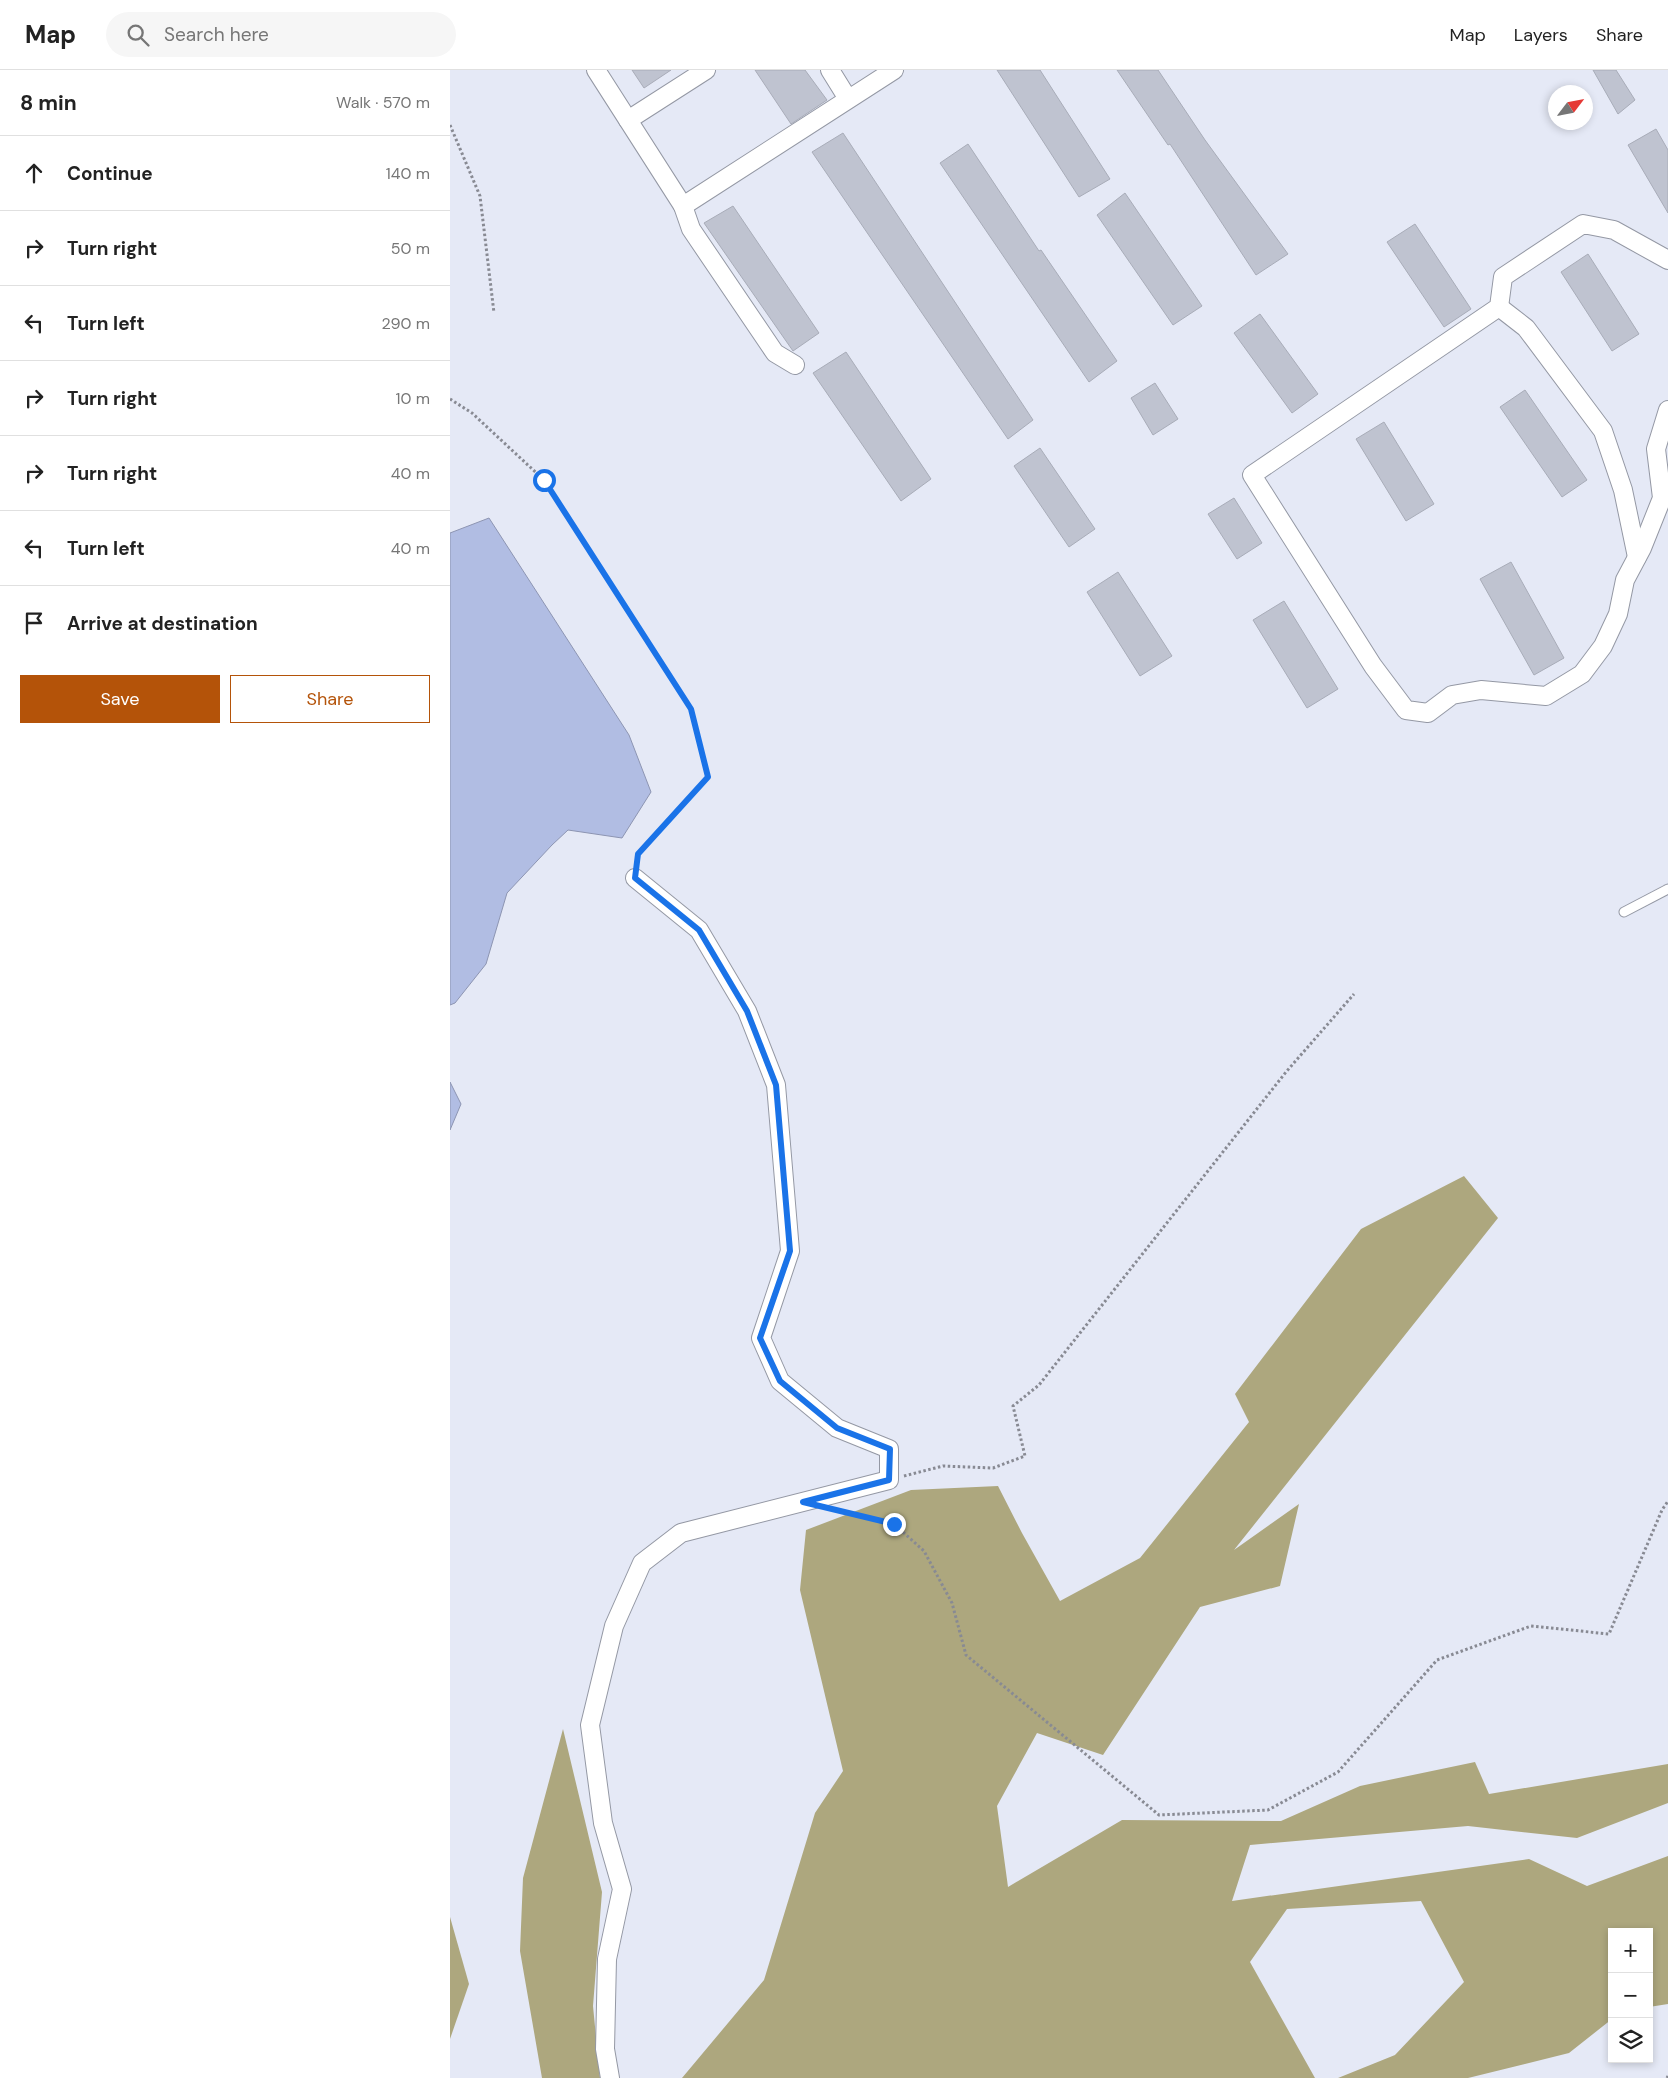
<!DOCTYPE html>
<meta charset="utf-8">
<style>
:root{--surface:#fff;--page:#f6f6f6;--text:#222;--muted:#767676;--line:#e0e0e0;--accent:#b45309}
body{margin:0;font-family:"DM Sans",sans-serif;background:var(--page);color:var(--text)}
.controls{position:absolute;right:15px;bottom:15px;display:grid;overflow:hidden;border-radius:0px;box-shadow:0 2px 8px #0003}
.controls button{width:45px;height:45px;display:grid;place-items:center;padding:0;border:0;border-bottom:1px solid var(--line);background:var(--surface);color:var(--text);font:25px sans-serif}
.compass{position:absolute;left:1098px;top:15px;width:45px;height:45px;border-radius:50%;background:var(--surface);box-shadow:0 2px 8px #0003;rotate:58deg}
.stop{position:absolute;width:15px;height:15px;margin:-11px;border:4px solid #1a73e8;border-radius:50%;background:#fff}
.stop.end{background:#1a73e8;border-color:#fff;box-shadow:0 1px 5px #0008}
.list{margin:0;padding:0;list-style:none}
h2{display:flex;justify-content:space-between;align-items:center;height:65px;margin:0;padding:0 20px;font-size:21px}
h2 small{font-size:16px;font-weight:400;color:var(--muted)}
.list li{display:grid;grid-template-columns:32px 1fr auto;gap:15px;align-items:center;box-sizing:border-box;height:75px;padding:0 20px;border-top:1px solid var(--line)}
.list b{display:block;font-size:19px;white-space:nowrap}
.list em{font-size:16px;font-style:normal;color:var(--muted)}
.actions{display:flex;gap:10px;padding:15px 20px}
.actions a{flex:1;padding:11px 0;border:1px solid var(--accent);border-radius:0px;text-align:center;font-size:18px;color:var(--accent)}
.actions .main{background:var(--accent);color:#fff}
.icon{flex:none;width:28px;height:28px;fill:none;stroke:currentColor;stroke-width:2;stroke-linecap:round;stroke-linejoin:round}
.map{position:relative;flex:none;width:1218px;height:2008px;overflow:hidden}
header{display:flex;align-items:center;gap:30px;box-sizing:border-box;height:70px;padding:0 25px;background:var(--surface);border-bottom:1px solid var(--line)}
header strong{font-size:24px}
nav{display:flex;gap:28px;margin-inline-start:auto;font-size:18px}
.search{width:350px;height:45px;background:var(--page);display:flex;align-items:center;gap:12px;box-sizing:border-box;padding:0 18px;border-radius:28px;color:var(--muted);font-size:19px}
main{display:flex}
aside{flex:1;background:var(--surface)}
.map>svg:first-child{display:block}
.forest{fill:#ada77e}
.water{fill:#b1bde3;stroke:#8d95b2}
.building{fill:#bfc3d0;stroke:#a8acb8}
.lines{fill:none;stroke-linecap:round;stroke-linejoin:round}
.lane-casing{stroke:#9498a4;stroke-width:11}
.street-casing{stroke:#9498a4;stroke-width:20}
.path{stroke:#888a93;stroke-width:3;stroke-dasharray:2.5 2.5;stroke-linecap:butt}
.lane{stroke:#fff;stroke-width:9}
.street{stroke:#fff;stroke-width:18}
.route{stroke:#1a73e8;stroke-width:6}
</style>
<header>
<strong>Map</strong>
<div class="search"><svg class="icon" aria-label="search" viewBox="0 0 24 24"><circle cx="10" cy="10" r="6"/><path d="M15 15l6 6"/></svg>Search here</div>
<nav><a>Map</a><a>Layers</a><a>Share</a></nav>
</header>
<main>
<aside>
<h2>8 min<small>Walk · 570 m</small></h2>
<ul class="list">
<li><svg class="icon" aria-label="ahead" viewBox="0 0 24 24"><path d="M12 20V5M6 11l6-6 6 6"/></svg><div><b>Continue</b></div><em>140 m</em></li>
<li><svg class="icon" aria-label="right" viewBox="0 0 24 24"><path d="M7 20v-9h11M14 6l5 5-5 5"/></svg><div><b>Turn right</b></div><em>50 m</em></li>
<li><svg class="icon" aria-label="left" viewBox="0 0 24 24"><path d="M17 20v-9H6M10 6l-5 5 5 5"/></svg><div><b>Turn left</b></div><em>290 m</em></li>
<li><svg class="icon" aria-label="right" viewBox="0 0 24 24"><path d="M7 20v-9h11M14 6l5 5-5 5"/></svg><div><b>Turn right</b></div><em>10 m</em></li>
<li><svg class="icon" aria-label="right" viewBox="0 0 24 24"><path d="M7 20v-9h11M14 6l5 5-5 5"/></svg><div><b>Turn right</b></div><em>40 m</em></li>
<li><svg class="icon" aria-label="left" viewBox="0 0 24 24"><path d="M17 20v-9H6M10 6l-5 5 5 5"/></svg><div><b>Turn left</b></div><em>40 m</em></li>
<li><svg class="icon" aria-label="arrive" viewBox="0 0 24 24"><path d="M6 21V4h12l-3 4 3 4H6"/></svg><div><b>Arrive at destination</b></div></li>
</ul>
<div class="actions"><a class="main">Save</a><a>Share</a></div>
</aside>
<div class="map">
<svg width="1218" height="2008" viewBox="0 0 1218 2008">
<rect width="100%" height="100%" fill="#e5e9f6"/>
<g class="forest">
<polygon points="1014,1106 1048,1148 784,1480 849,1434 830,1516 750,1537 653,1685 587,1663 547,1736 558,1817 672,1750 831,1751 910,1716 1025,1692 1039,1724 1218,1694 1218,1733 1127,1768 1018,1756 800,1775 782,1831 1079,1789 1137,1816 1218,1786 1218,1934 1199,1937 1199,1862 1162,1862 1162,1949 1119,1983 1018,2008 888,2008 945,1985 1014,1912 971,1831 837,1839 800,1892 865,2008 232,2008 314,1910 365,1743 393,1701 350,1520 356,1460 461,1420 548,1416 572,1463 610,1531 690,1488 799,1352 785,1324 911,1159"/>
<polygon points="113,1659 152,1822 143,1936 150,2008 92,2008 70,1881 73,1808"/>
<polygon points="0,1847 19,1914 0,1969"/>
</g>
<g class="water">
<polygon points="39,448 179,665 201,722 172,768 118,760 102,775 57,823 36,894 5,933 0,935 0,463"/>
<polygon points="0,1012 11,1034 0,1060"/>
</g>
<g class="building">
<polygon points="182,0 221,0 194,18"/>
<polygon points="305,0 355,0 377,30 341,54"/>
<polygon points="547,0 590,0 660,109 629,127"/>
<polygon points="667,0 708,0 755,70 838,184 806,205 720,74 718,75"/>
<polygon points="1143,0 1166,0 1185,30 1168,44"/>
<polygon points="1206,59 1218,80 1218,143 1178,75"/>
<polygon points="393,63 583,350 558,369 362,82"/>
<polygon points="518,74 589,181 591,180 667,291 639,312 490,93"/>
<polygon points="675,123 752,236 723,255 647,145"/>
<polygon points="283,136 369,263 343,281 254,153"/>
<polygon points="965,154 1021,239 994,257 937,172"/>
<polygon points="1138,184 1189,264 1162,281 1111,202"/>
<polygon points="810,244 868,324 842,343 784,263"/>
<polygon points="396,282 481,409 451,431 363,303"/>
<polygon points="705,313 728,349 703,365 681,328"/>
<polygon points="1075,320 1137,410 1112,427 1050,337"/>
<polygon points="934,352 984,434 956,451 906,369"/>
<polygon points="590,378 645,459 619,477 564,396"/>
<polygon points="784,428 812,473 787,489 758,444"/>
<polygon points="1061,492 1114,588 1084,605 1030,509"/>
<polygon points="668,502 722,586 690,606 637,522"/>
<polygon points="834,531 888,619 857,638 803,550"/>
</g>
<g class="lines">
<defs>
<polyline id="lane" points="1174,842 1218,819"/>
<g id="street">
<polyline points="146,0 233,136 444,0"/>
<polyline points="380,0 398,29"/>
<polyline points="178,50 256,0"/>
<polyline points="233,136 241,159 325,283 345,295"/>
<polyline points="1218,190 1164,160 1133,154 1053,207 1049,237 802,405 923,596 956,640 978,643 1002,625 1031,620 1096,626 1132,604 1153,576 1168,544 1175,510 1192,478 1212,428 1206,379 1218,340"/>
<polyline points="1049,237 1076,258 1153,361 1173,420 1187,487"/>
<polyline points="160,2008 155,1979 157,1889 172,1819 153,1753 140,1655 164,1556 192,1493 231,1463 439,1410 439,1379 387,1358 330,1311 311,1268 340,1181 326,1015 297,941 249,860 185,808"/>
</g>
</defs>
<use href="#lane" class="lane-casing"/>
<use href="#street" class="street-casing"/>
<g class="path">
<polyline points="0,55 30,126 44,243"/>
<polyline points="0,329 22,343 94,410 241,639 258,707 188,784 187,792"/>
<polyline points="454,1406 493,1396 543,1398 575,1386 563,1336 589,1315 836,1002 904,924"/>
<polyline points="388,1440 444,1454 474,1481 502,1533 516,1585 709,1745 818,1740 888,1702 987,1590 1081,1556 1159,1564 1212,1440 1218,1431"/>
<polyline points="1217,2008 1218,2006"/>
</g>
<use href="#lane" class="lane"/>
<use href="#street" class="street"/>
</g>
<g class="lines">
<polyline class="route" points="94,410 241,639 258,707 188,784 185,808 249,860 297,941 326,1015 340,1181 310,1268 330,1311 387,1358 440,1379 439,1410 353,1432 444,1454"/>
</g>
</svg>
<div class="controls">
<button>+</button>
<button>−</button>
<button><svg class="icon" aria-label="layers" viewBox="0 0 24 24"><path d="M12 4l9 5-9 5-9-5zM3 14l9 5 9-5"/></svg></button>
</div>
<svg class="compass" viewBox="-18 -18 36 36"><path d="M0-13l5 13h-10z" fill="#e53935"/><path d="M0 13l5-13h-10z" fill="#767676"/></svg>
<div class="stop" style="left:94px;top:410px"></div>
<div class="stop end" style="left:444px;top:1454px"></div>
</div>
</main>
